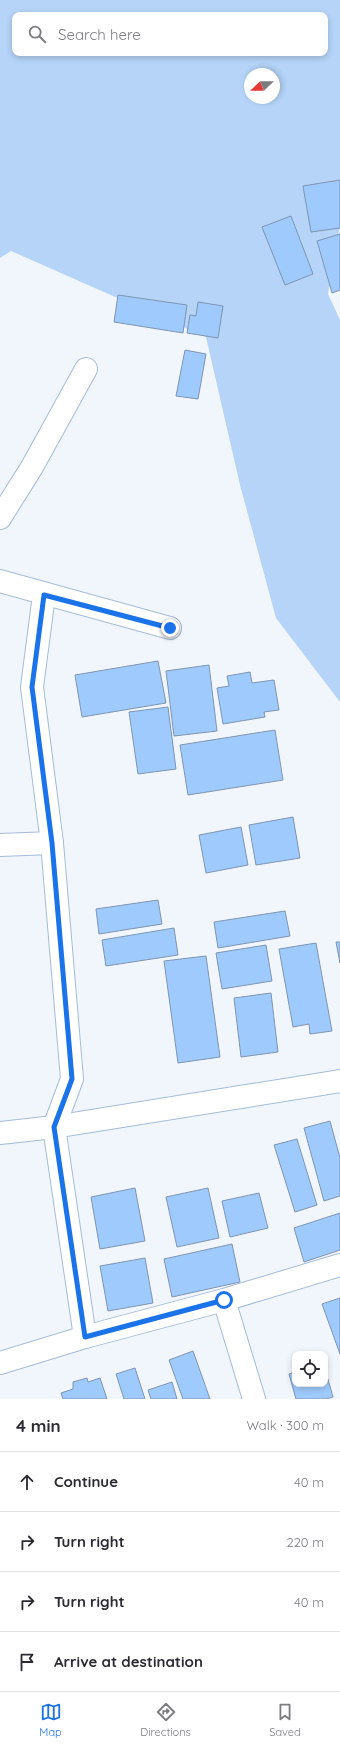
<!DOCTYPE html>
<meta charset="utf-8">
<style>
:root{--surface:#fff;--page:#f7f7f7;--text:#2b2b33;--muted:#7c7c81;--line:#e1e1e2;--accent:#1a73e8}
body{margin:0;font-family:Quicksand,sans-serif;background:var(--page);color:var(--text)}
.controls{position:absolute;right:12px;bottom:12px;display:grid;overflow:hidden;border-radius:8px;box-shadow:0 2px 6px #0003}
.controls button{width:36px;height:36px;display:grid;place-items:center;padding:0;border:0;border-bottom:1px solid var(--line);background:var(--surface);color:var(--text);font:20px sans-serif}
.compass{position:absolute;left:244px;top:68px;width:36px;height:36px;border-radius:50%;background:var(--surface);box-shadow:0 2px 6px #0003;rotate:248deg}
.stop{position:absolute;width:12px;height:12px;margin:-9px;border:3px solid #1a73e8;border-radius:50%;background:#fff}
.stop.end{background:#1a73e8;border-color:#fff;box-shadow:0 1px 4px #0008}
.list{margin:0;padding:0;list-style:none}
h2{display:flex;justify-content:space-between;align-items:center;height:52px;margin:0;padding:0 16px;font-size:17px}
h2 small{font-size:13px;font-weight:400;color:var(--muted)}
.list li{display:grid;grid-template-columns:26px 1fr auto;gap:12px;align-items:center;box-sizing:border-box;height:60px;padding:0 16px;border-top:1px solid var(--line)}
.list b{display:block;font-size:15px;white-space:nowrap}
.list em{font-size:13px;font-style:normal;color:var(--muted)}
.icon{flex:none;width:22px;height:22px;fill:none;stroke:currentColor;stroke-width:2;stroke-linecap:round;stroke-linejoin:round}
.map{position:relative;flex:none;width:340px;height:1399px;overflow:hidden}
.search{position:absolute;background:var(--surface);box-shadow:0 2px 6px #0003;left:12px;right:12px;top:12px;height:44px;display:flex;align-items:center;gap:10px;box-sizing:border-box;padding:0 14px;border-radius:8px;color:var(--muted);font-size:15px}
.sheet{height:292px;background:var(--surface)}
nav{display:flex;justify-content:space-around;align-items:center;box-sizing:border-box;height:56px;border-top:1px solid var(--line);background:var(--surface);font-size:11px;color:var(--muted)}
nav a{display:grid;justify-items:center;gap:2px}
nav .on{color:var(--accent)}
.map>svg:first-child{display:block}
.green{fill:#b5d4f8;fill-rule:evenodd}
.building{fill:#9fcafd;stroke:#7e95b1}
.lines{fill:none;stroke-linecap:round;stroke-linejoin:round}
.street-casing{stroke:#a3bcd9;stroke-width:24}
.street{stroke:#fff;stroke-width:22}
.route{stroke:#1a73e8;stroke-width:5}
</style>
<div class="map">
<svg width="340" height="1399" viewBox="0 0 340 1399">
<rect width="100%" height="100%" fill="#f1f6fc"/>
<path class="green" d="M0,0H340V226L328,294L340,320V702L276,618L240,485L206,337L11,251L0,258ZM15,15H325V53H15ZM250,74H274V98H250Z"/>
<g class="building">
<polygon points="340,180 340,228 311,232 303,186"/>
<polygon points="291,216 313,274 285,285 262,227"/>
<polygon points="340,234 340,290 332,293 317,241"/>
<polygon points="118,295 187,305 183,333 114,322"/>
<polygon points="198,302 223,306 218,338 187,333 190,315 196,316"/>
<polygon points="185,350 206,354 198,399 176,396"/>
<polygon points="158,661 166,703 82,717 75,675"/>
<polygon points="209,665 217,731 174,736 166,671"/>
<polygon points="250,672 252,683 274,680 279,710 264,712 265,717 223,724 217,688 229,686 227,676"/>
<polygon points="168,707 176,769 138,774 129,712"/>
<polygon points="275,730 283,780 188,795 180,745"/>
<polygon points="293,817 300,858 256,865 249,825"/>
<polygon points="241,827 248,865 206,873 199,835"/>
<polygon points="158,900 162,924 99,934 96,909"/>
<polygon points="285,911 290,936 218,948 214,922"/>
<polygon points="174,928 178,955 106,966 102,940"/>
<polygon points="336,942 340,942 340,963"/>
<polygon points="316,943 332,1031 310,1034 309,1024 293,1027 279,949"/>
<polygon points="266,945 272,981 222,989 216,953"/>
<polygon points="206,956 220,1057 178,1063 164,961"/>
<polygon points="271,993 278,1052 241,1057 234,998"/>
<polygon points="330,1121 340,1158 340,1196 324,1201 304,1128"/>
<polygon points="297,1139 317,1205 295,1212 274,1145"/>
<polygon points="135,1188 145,1241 100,1249 91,1197"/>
<polygon points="208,1188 219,1238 177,1247 166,1197"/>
<polygon points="259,1193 268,1228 230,1237 222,1201"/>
<polygon points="340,1213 340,1250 304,1262 294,1228"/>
<polygon points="232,1244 240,1282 172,1297 164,1259"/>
<polygon points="145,1258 153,1303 108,1311 100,1266"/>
<polygon points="340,1298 340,1354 322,1304"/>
<polygon points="193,1351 210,1399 183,1399 169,1360"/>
<polygon points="135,1368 145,1399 124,1399 116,1374"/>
<polygon points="325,1369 333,1397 326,1399 296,1399 289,1374 295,1372 295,1384 325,1384"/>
<polygon points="87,1378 88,1382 100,1378 107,1399 63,1399 61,1393 73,1389 73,1382"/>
<polygon points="172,1382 177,1399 151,1399 148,1390"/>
</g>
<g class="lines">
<defs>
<g id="street">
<polyline points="0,518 32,467 86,369"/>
<polyline points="0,581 170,628"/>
<polyline points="44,595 32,687 52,843 72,1079 54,1127 85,1337"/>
<polyline points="0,845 52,843"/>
<polyline points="0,1133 54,1127 340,1081"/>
<polyline points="224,1300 254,1399"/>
<polyline points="0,1363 85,1337 224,1300 340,1265"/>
</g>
</defs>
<use href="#street" class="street-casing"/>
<use href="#street" class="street"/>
</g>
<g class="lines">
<polyline class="route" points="170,628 44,595 32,687 52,843 72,1079 54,1127 85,1337 224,1300"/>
</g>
</svg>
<div class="controls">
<button><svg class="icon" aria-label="locate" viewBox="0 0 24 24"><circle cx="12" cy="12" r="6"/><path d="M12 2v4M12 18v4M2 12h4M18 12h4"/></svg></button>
</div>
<svg class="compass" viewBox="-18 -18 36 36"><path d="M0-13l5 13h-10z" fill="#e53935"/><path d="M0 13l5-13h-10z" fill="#7c7c81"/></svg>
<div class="stop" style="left:224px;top:1300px"></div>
<div class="stop end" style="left:170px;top:628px"></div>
<div class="search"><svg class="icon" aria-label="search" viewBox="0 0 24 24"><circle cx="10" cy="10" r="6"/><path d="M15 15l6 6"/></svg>Search here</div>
</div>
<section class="sheet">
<h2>4 min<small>Walk · 300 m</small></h2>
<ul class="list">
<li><svg class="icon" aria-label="ahead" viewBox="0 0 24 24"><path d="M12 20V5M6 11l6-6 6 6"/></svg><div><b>Continue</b></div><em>40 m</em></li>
<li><svg class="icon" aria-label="right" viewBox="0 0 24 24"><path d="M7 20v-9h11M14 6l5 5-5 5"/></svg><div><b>Turn right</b></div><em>220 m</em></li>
<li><svg class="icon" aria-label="right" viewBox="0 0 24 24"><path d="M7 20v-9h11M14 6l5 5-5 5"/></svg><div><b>Turn right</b></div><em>40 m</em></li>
<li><svg class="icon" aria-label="arrive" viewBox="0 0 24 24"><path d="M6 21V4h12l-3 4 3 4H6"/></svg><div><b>Arrive at destination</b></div></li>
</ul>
</section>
<nav>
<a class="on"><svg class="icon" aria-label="map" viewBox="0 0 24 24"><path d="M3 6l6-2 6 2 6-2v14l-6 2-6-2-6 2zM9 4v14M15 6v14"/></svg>Map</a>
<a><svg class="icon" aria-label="directions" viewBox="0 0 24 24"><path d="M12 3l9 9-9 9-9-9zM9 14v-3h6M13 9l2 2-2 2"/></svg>Directions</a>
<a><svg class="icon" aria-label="saved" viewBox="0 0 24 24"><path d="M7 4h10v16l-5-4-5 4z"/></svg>Saved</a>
</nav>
